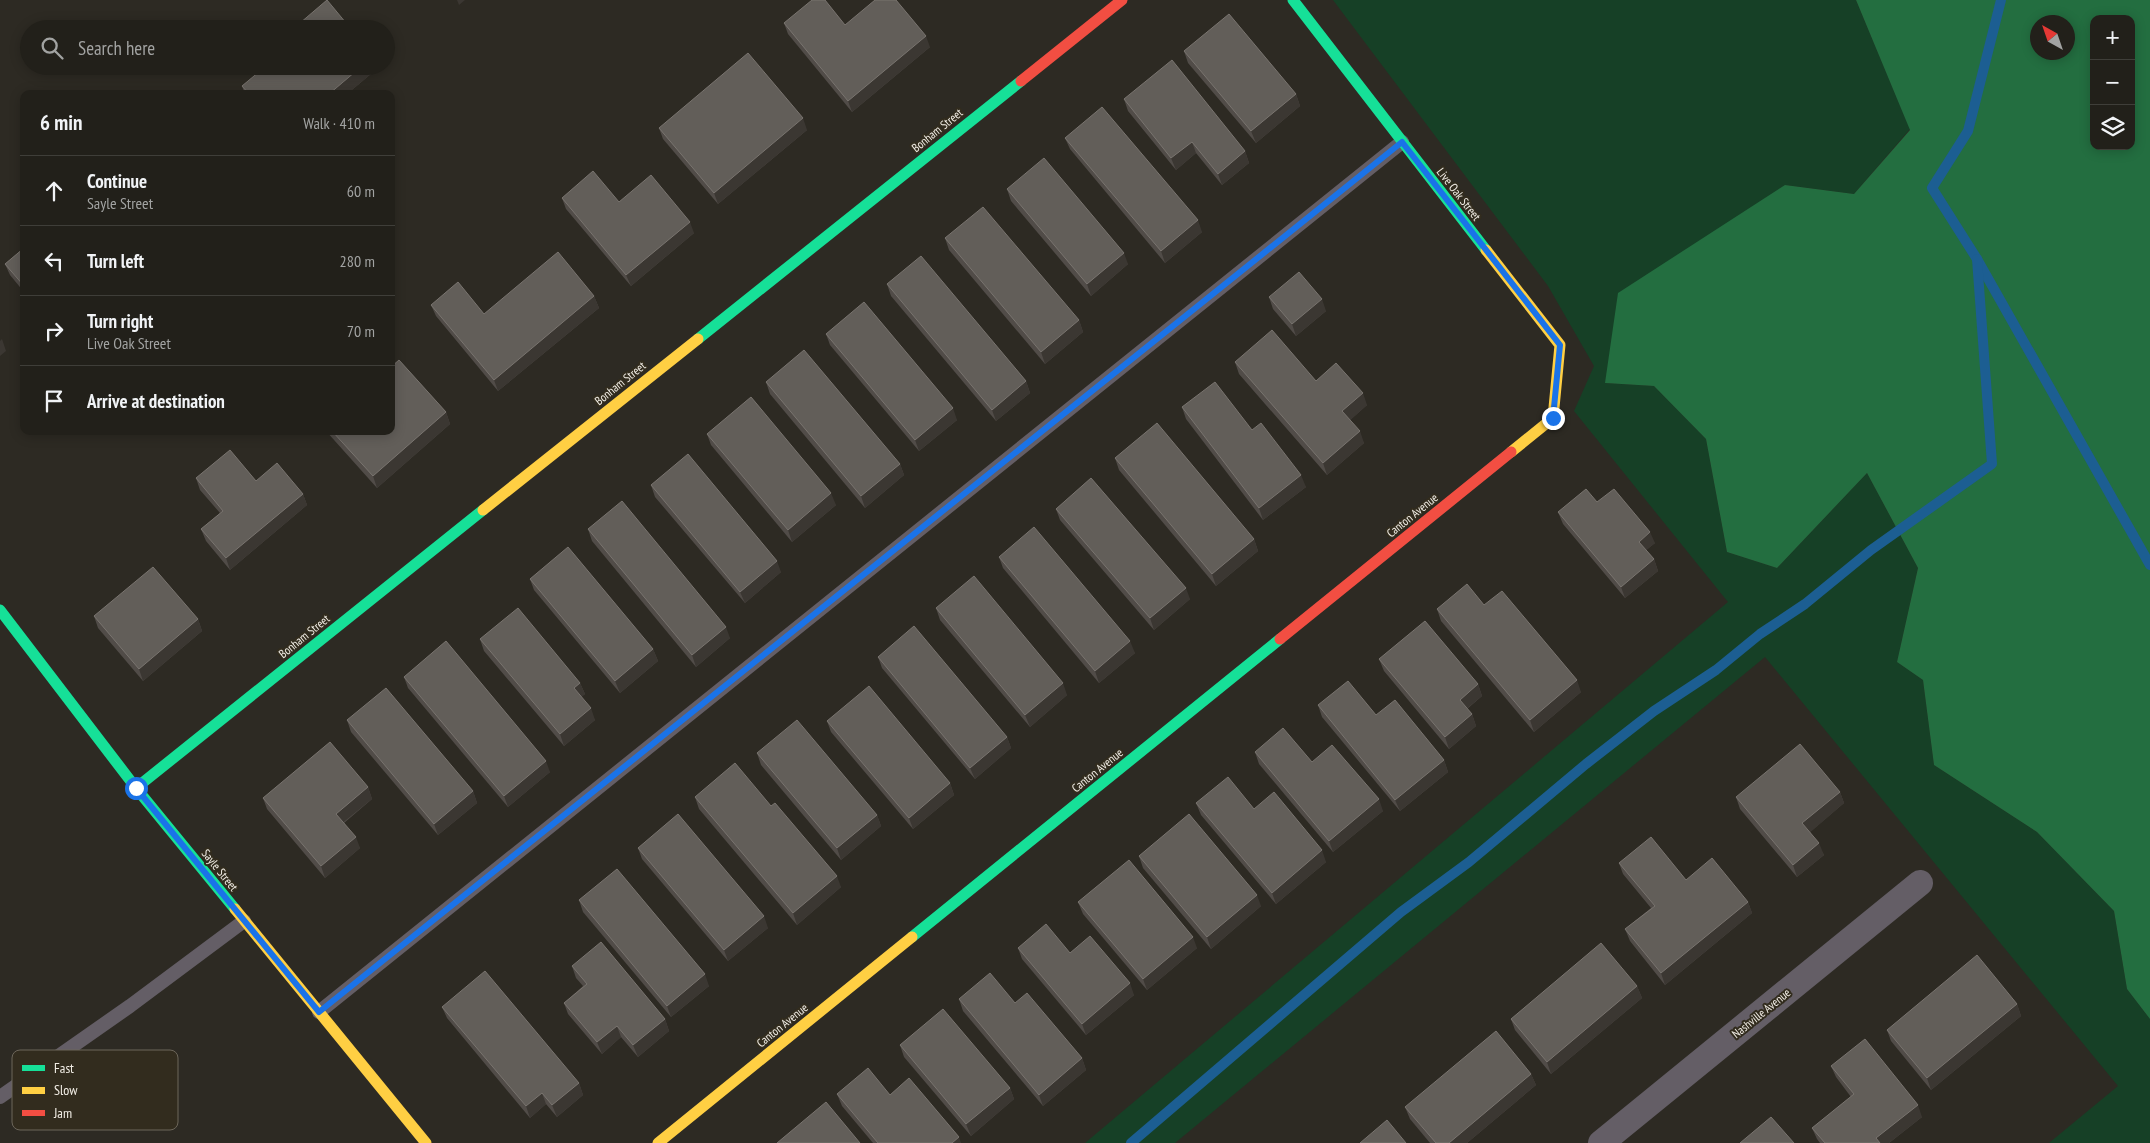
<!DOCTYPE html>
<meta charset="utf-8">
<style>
:root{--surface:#22201a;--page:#2e2d27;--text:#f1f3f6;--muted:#a2a3a2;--line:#3f3e39}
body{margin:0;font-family:"PT Sans Narrow",sans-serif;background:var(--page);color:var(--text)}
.controls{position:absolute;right:15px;top:15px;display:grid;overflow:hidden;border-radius:10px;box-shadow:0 2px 12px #0003}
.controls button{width:45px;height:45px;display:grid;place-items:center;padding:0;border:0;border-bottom:1px solid var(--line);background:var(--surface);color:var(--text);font:25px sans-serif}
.compass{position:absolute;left:2030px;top:15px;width:45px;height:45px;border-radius:50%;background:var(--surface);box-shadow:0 2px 12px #0003;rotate:320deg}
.stop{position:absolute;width:15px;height:15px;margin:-11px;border:4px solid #1a73e8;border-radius:50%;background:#fff}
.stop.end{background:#1a73e8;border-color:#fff;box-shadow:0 1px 5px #0008}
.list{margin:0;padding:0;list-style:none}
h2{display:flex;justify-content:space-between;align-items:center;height:65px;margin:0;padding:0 20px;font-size:21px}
h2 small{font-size:16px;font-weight:400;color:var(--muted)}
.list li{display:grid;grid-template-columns:32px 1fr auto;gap:15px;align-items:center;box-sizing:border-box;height:70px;padding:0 20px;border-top:1px solid var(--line)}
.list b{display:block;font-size:19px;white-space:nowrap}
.list p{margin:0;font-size:16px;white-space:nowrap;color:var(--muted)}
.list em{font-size:16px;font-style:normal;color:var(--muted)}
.icon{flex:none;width:28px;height:28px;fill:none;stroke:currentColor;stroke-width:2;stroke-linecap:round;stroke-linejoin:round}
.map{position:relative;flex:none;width:2150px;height:1143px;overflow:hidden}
.search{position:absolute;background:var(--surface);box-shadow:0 2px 12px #0003;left:20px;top:20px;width:375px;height:55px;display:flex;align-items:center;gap:12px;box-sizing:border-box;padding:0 18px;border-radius:28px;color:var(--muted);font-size:19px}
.panel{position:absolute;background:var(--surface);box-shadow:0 2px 12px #0003;left:20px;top:90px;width:375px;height:345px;border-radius:10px}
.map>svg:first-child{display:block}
.green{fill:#164026}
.forest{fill:#236e40;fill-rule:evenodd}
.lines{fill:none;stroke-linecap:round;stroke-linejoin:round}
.stream{stroke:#1c5e92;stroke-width:10}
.lane{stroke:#645e66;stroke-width:14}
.street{stroke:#645e66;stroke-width:26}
.fast{stroke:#16e098;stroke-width:11}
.slow{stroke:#ffcf43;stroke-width:11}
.jam{stroke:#f24e42;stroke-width:11}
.wall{fill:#514c48}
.shaded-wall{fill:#3b3732}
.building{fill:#625e59;stroke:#79746f}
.route{stroke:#1a73e8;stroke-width:6}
.labels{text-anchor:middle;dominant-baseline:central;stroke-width:4;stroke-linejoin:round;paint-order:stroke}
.street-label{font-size:12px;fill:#f2eee6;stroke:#322c1e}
.key{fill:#322c1e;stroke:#6c665a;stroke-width:1}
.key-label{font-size:14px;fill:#f2eee6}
</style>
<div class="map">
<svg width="2150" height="1143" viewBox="0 0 2150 1143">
<rect width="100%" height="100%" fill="#2d2a23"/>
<polygon class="green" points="1333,0 1856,0 1910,129 1854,194 1785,185 1605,383 1654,386 1706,439 1727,552 1777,568 1867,473 1918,568 1897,662 1923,680 1934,765 2037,832 2114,911 2127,989 2150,1019 2150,1143 2049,1143 2118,1086 1765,657 1175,1143 1085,1143 1728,602 1574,411 1594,366 1548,286"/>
<path class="forest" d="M1856,0H2150V1019L2127,989L2114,911L2037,832L1934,765L1923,680L1897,662L1918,568L1867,473L1777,568L1727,552L1706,439L1654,386L1605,383L1618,293L1785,185L1854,194L1910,130ZM2094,19H2131V146H2094ZM2038,22H2068V52H2038Z"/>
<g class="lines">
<g class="stream">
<polyline points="2001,0 1968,131 1932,188 1977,259 2150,565"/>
<polyline points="1131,1143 1401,912 1469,862 1586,764 1654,711 1716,670 1760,634 1805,604 1871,550 1992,464 1977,259"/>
</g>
<g class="lane">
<polyline points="319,1012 1402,142"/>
<polyline points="0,1097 130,1006 244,921"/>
</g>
<polyline class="street" points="1601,1143 1920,883"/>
<g class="fast">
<polyline points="1293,0 1486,250"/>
<polyline points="698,339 1021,81"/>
<polyline points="0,610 136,788 235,909"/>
<polyline points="136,788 483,510"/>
<polyline points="912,937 1280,639"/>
</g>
<g class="slow">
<polyline points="1486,250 1560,345 1553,418 1511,452"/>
<polyline points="483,510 698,339"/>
<polyline points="235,909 426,1143"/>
<polyline points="658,1143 912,937"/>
</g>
<g class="jam">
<polyline points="1021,81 1122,0"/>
<polyline points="1280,639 1511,452"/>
</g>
</g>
<g class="wall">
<polygon points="784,23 930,47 852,112 788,34"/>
<polygon points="1184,51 1296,94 1300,106 1256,143 1188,63"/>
<polygon points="266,66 378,66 378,68 347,94 245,94 242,86"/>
<polygon points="1124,99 1245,151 1249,163 1222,185 1196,153 1176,170 1128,111"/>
<polygon points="659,128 807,130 718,204 663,139"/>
<polygon points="1065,138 1202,232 1165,263 1070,149"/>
<polygon points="1007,189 1128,264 1091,296 1011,201"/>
<polygon points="562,198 619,202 694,233 631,286 566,209"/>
<polygon points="945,238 1079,320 1083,332 1045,364 949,250"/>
<polygon points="24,248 24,292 10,275 5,264"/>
<polygon points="887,284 1026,381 1030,393 996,421 891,296"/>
<polygon points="594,296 599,308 498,391 436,316 431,305 484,314"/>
<polygon points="1269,297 1326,311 1296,336 1273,309"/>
<polygon points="826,334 957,420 919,451 830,345"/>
<polygon points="1235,362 1316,381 1367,405 1350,420 1364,443 1327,475 1239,374"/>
<polygon points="766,382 900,464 904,475 865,508 770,394"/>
<polygon points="1182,407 1306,487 1263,520 1186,419"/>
<polygon points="446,412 450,424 377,488 326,431 391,431"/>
<polygon points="707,434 836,505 792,542 711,445"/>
<polygon points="1115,458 1254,539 1258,551 1216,586 1119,470"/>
<polygon points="196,478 256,481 303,494 307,505 230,570 206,541 201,529 220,513 200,490"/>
<polygon points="651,485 781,572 745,603 655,497"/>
<polygon points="1056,509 1190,599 1154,630 1060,520"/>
<polygon points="1558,512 1655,543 1646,550 1654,559 1658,571 1625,598 1563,524"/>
<polygon points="588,529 730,638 696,667 592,541"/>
<polygon points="999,557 1135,653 1099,683 1003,568"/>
<polygon points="530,579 653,649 658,661 620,693 534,590"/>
<polygon points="1484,605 1581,692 1534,732 1441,621 1437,609"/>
<polygon points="936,608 1067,695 1030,727 940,620"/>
<polygon points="94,616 198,619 202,631 143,681 98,628"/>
<polygon points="480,639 580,683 585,694 581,697 595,720 564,746 484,651"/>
<polygon points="878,657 1007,737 1011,748 975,779 882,668"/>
<polygon points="1379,659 1478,684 1482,696 1467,709 1472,714 1476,726 1449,749 1384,671"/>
<polygon points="404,677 550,772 508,807 408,688"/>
<polygon points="1318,705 1376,715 1444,760 1448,772 1400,811 1322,717"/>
<polygon points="347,720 473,791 477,803 438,835 351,732"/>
<polygon points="827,721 950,783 954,795 913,829 831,732"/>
<polygon points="1255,752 1312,762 1383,811 1333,852 1259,764"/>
<polygon points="757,753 877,815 881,826 841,860 761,765"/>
<polygon points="368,787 372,799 344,823 360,848 325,878 267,809 263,798"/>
<polygon points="1840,792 1844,803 1810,832 1824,855 1797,877 1740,809 1736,797"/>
<polygon points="695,797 771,806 841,887 797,925 699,809"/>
<polygon points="1196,803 1254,809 1326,862 1276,904 1201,815"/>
<polygon points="638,848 768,928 728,961 642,859"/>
<polygon points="1139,856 1261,906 1211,949 1143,868"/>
<polygon points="1619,863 1686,880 1748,902 1752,913 1665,985 1630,941 1625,929 1651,908 1623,874"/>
<polygon points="579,900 709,986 671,1017 583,912"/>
<polygon points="1078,902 1197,948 1147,990 1083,914"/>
<polygon points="1018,948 1070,953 1134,995 1086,1035 1022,959"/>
<polygon points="572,966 665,1019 669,1031 638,1057 621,1037 602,1054 568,1014 564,1003 583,986 576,978"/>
<polygon points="1637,986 1642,998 1551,1074 1515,1030 1511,1019"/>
<polygon points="959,999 1015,1003 1082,1058 1086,1070 1043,1106 963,1011"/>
<polygon points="2017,1004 2021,1016 1931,1090 1891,1041 1887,1030"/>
<polygon points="442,1007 579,1083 583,1095 557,1117 546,1104 530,1118 447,1018"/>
<polygon points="900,1045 1010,1088 1014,1099 971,1136 904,1057"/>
<polygon points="1831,1066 1922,1117 1889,1143 1820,1143 1817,1139 1812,1128 1851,1097 1836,1077"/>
<polygon points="1531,1074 1536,1085 1467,1143 1430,1143 1410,1119 1405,1107"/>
<polygon points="837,1094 890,1095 961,1143 873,1143 842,1106"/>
</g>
<g class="shaded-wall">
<polygon points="457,0 465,0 459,5"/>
<polygon points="926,36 930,47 852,112 848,101"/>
<polygon points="362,66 378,66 378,68 347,94 329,94"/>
<polygon points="1296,94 1300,106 1256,143 1251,131"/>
<polygon points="803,118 807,130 718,204 714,193"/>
<polygon points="1192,142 1196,153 1176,170 1171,158"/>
<polygon points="1245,151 1249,163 1222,185 1218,174"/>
<polygon points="1198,220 1202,232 1165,263 1161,251"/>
<polygon points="690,222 694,233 631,286 626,275"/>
<polygon points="1124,253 1128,264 1091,296 1087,284"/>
<polygon points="594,296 599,308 498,391 494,380"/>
<polygon points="1322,299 1326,311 1296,336 1292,324"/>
<polygon points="1079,320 1083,332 1045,364 1041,352"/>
<polygon points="2,339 6,351 0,356 0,341"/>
<polygon points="1026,381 1030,393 996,421 992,410"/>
<polygon points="1363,393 1367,405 1347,423 1342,411"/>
<polygon points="953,408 957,420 919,451 915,440"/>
<polygon points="446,412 450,424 377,488 373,476"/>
<polygon points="1360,431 1364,443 1327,475 1323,463"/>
<polygon points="900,464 904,475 865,508 861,496"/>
<polygon points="1301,475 1306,487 1263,520 1259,508"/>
<polygon points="831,493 836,505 792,542 788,530"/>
<polygon points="303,494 307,505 230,570 226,558"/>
<polygon points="1650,532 1655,543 1643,553 1639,542"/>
<polygon points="1254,539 1258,551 1216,586 1212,574"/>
<polygon points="1654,559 1658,571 1625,598 1621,587"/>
<polygon points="777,561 781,572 745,603 740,592"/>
<polygon points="1186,588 1190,599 1154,630 1150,618"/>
<polygon points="198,619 202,631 143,681 139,669"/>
<polygon points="726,627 730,638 696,667 692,655"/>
<polygon points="1130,641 1135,653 1099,683 1095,671"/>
<polygon points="653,649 658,661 620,693 615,681"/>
<polygon points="1577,680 1581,692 1534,732 1530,720"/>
<polygon points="580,683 585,694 578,700 574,688"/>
<polygon points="1063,683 1067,695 1030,727 1025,715"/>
<polygon points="1478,684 1482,696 1464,711 1460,700"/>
<polygon points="591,708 595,720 564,746 560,734"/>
<polygon points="1472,714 1476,726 1449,749 1445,737"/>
<polygon points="1007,737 1011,748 975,779 970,768"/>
<polygon points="1444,760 1448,772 1400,811 1395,800"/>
<polygon points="546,761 550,772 508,807 504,796"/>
<polygon points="950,783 954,795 913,829 909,818"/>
<polygon points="368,787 372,799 340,825 336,814"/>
<polygon points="473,791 477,803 438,835 434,824"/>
<polygon points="1840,792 1844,803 1807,835 1802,823"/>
<polygon points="1379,799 1383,811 1333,852 1329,841"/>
<polygon points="877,815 881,826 841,860 837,848"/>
<polygon points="356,837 360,848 325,878 321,866"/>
<polygon points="1819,843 1824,855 1797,877 1793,865"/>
<polygon points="1322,850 1326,862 1276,904 1272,893"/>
<polygon points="837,876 841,887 797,925 793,913"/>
<polygon points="1257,895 1261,906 1211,949 1207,937"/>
<polygon points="1748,902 1752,913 1665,985 1661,973"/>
<polygon points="764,916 768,928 728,961 724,950"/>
<polygon points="1193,937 1197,948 1147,990 1143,979"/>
<polygon points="705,974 709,986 671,1017 667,1006"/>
<polygon points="1130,983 1134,995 1086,1035 1082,1024"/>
<polygon points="1637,986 1642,998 1551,1074 1547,1062"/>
<polygon points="2017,1004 2021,1016 1931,1090 1927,1078"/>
<polygon points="665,1019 669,1031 638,1057 633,1045"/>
<polygon points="617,1026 621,1037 602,1054 597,1042"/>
<polygon points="1082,1058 1086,1070 1043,1106 1039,1095"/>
<polygon points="1531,1074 1536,1085 1467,1143 1449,1143"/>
<polygon points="579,1083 583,1095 557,1117 552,1105"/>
<polygon points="1010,1088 1014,1099 971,1136 966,1124"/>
<polygon points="542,1093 546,1104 530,1118 526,1106"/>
<polygon points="1918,1105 1922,1117 1889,1143 1878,1143 1876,1138"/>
<polygon points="959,1137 961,1143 952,1143"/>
</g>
<g class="building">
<polygon points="327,0 351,29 293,29"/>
<polygon points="812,0 825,0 845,25 875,0 896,0 926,36 848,101 784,23"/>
<polygon points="1229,14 1296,94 1251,131 1184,51"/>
<polygon points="748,53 803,118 714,193 659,128"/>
<polygon points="1172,60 1245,151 1218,174 1192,142 1171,158 1124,99"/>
<polygon points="266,66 362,66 329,94 249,94 242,86"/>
<polygon points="1102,107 1198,220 1161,251 1065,138"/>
<polygon points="1044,158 1124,253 1087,284 1007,189"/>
<polygon points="593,171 619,202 651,175 690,222 626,275 562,198"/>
<polygon points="983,207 1079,320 1041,352 945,238"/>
<polygon points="24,248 24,286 5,264"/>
<polygon points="558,252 594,296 494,380 431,305 458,282 484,314"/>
<polygon points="921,256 1026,381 992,410 887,284"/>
<polygon points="1299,272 1322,299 1292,324 1269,297"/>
<polygon points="864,302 953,408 915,440 826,334"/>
<polygon points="1272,330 1316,381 1336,363 1363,393 1342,411 1360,431 1323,463 1235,362"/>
<polygon points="804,350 900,464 861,496 766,382"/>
<polygon points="399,360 446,412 373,476 332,431 391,431 391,367"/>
<polygon points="1215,382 1252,430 1261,423 1301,475 1259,508 1182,407"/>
<polygon points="751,397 831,493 788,530 707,434"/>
<polygon points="1157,423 1254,539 1212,574 1115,458"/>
<polygon points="230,450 256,481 277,463 303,494 226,558 201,529 223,511 196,478"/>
<polygon points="688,454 777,561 740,592 651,485"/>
<polygon points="1091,478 1186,588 1150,618 1056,509"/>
<polygon points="1586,489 1597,502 1614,489 1650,532 1639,542 1654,559 1621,587 1558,512"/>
<polygon points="622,501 726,627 692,655 588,529"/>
<polygon points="1034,527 1130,641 1095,671 999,557"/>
<polygon points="568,547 653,649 615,681 530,579"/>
<polygon points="153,567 198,619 139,669 94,616"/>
<polygon points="974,576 1063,683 1025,715 936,608"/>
<polygon points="1467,584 1484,605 1502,591 1577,680 1530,720 1437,609"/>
<polygon points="518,608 580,683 574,688 591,708 560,734 480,639"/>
<polygon points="1425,621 1478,684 1460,700 1472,714 1445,737 1379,659"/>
<polygon points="914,626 1007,737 970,768 878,657"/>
<polygon points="446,641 546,761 504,796 404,677"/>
<polygon points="1348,681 1376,715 1395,700 1444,760 1395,800 1318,705"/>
<polygon points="869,686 950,783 909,818 827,721"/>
<polygon points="386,688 473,791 434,824 347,720"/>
<polygon points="797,720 877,815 837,848 757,753"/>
<polygon points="1283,728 1312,762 1332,745 1379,799 1329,841 1255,752"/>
<polygon points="330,742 368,787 336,814 356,837 321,866 263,798"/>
<polygon points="1800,744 1840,792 1802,823 1819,843 1793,865 1736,797"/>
<polygon points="735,763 771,806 775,803 837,876 793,913 695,797"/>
<polygon points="1228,777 1254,809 1274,792 1322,850 1272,893 1196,803"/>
<polygon points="678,814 764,916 724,950 638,848"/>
<polygon points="1189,814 1257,895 1207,937 1139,856"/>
<polygon points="1651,837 1686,880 1712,858 1748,902 1661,973 1625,929 1655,906 1619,863"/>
<polygon points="1129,860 1193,937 1143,979 1078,902"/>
<polygon points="617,869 705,974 667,1006 579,900"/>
<polygon points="1046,924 1070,953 1090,936 1130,983 1082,1024 1018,948"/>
<polygon points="601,942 665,1019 633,1045 617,1026 597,1042 564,1003 587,984 572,966"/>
<polygon points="1601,943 1637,986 1547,1062 1511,1019"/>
<polygon points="1977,955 2017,1004 1927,1078 1887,1030"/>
<polygon points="485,971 579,1083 552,1105 542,1093 526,1106 442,1007"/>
<polygon points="990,973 1015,1003 1027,993 1082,1058 1039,1095 959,999"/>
<polygon points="943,1009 1010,1088 966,1124 900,1045"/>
<polygon points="1496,1031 1531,1074 1449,1143 1436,1143 1405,1107"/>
<polygon points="1865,1039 1918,1105 1876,1138 1880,1143 1825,1143 1812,1128 1854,1094 1831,1066"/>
<polygon points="868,1068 890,1095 909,1078 959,1137 952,1143 878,1143 837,1094"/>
<polygon points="826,1102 860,1143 777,1143"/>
<polygon points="1771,1117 1794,1143 1740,1143"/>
<polygon points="1387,1120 1406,1143 1360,1143"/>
</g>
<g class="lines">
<polyline class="route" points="136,788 319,1012 1402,142 1560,345 1553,418"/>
</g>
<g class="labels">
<g class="street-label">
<text transform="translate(937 130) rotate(-39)">Bonham Street</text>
<text transform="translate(1459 194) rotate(52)">Live Oak Street</text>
<text transform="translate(620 383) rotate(-39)">Bonham Street</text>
<text transform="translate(1412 515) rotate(-39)">Canton Avenue</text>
<text transform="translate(304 636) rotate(-39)">Bonham Street</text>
<text transform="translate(1097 770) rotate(-39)">Canton Avenue</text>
<text transform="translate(220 870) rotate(51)">Sayle Street</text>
<text transform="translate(1761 1013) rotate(-39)">Nashville Avenue</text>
<text transform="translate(782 1025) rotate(-39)">Canton Avenue</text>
</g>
</g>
<rect x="12" y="1050" width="166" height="80" rx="8" class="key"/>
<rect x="22" y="1065" width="23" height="6" fill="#16e098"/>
<rect x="22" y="1087" width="23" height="7" fill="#ffcf43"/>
<rect x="22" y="1110" width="23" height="6" fill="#f24e42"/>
<g class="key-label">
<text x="54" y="1073">Fast</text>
<text x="54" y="1095">Slow</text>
<text x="54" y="1118">Jam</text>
</g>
</svg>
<div class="controls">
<button>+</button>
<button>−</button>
<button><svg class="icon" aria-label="layers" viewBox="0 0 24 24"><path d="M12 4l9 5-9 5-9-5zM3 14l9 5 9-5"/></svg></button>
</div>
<svg class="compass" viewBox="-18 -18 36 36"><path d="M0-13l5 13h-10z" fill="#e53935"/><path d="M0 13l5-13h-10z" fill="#a2a3a2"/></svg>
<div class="stop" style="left:136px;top:788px"></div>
<div class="stop end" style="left:1553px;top:418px"></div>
<div class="search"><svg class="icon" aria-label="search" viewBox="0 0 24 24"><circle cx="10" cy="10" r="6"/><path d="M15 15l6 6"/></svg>Search here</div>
<section class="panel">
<h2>6 min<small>Walk · 410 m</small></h2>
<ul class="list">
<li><svg class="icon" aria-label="ahead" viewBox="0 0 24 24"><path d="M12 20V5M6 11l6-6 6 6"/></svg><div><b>Continue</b><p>Sayle Street</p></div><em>60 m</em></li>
<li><svg class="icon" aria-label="left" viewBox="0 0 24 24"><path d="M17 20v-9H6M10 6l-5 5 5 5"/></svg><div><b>Turn left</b></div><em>280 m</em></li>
<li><svg class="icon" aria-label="right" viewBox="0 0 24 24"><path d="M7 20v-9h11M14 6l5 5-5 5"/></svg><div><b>Turn right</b><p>Live Oak Street</p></div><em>70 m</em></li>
<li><svg class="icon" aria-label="arrive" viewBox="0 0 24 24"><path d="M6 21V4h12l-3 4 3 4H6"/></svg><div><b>Arrive at destination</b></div></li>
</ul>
</section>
</div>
